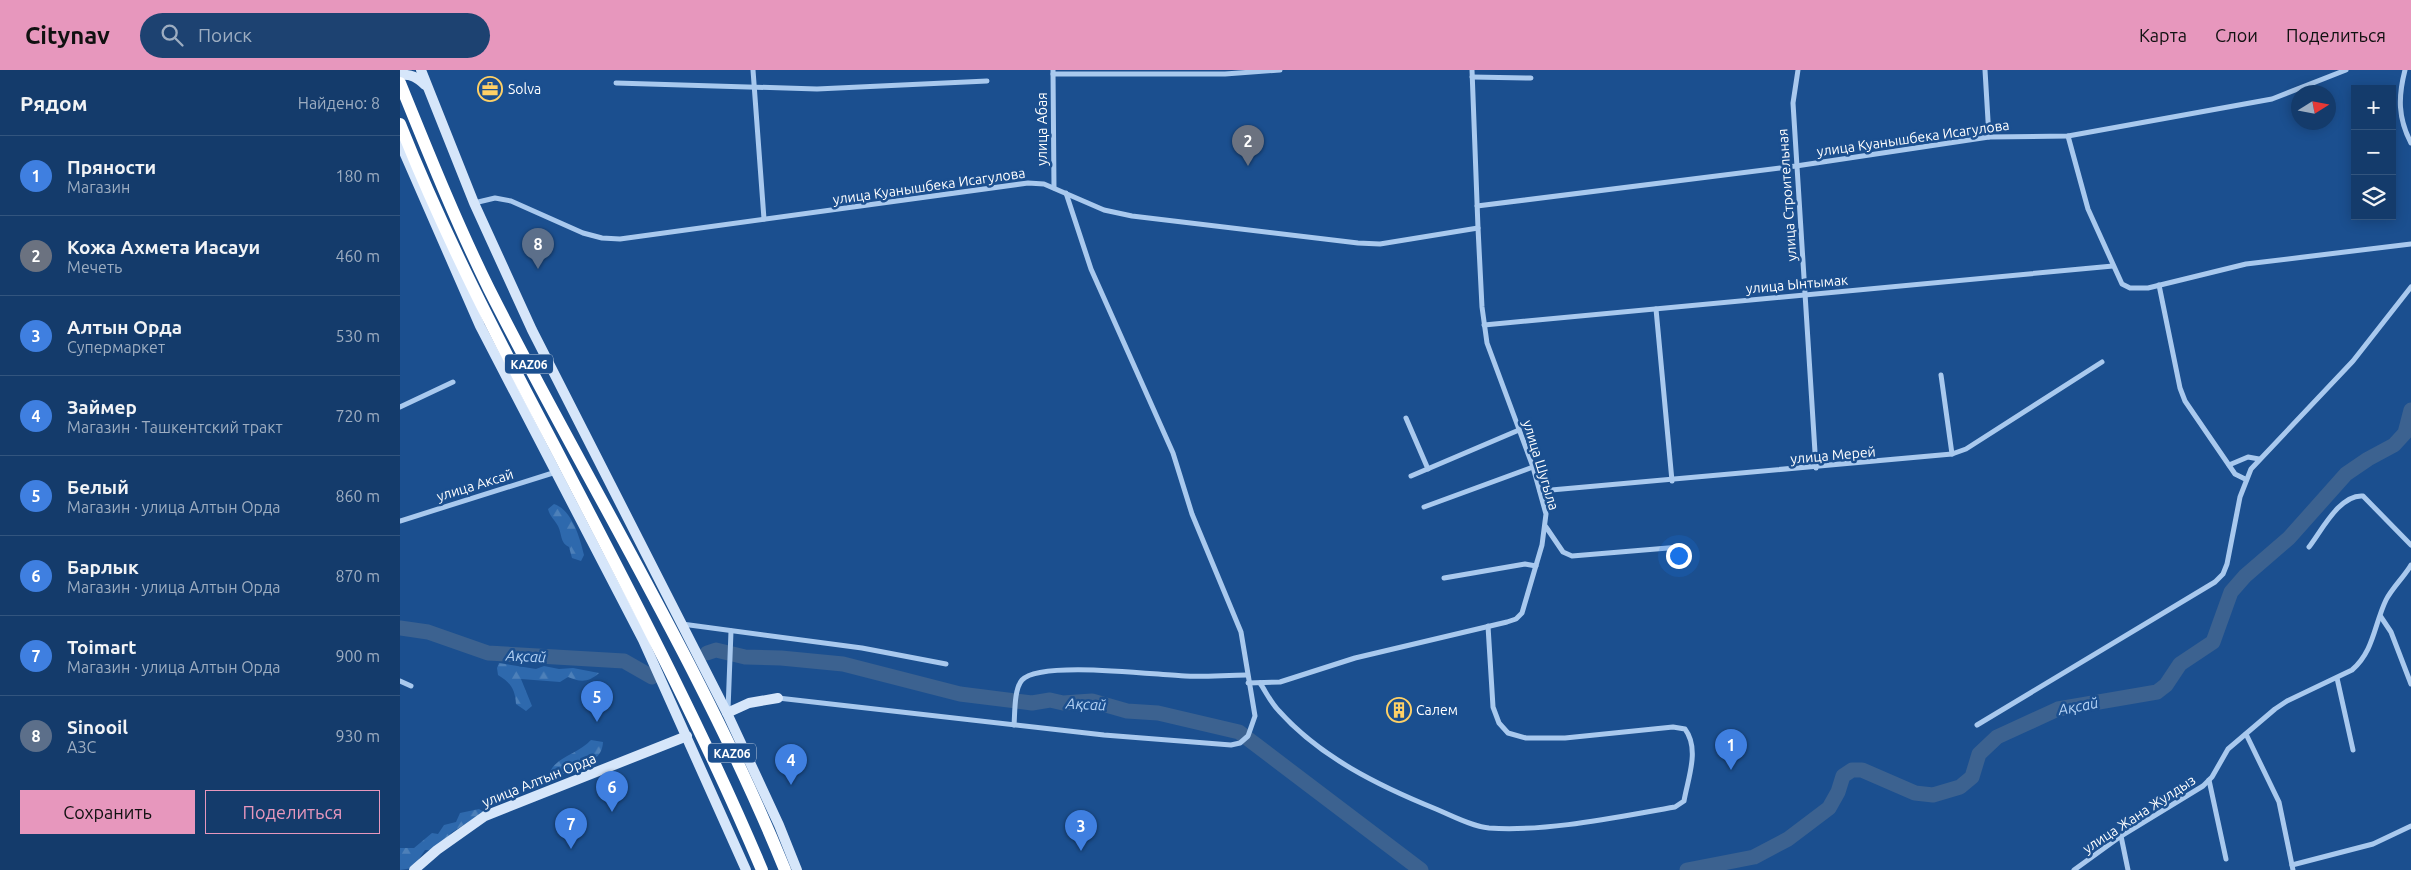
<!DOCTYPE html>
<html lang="ru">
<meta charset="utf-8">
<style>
:root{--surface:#143b6b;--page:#1d4271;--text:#f1f3f6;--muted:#9dadc1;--line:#33557e;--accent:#e797bd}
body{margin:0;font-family:Ubuntu,sans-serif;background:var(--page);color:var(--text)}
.controls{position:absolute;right:15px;top:15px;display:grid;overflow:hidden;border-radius:0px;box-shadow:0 2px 12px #0003}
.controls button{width:45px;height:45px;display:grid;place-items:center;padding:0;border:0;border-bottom:1px solid var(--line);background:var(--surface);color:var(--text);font:25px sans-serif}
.compass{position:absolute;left:1891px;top:15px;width:45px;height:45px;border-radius:50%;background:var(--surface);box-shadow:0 2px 12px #0003;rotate:79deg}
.you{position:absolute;left:1278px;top:485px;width:18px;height:18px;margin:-12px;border:4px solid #fff;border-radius:50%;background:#1a73e8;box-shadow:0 0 0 8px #1a73e833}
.badge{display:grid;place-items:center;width:32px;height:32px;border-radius:50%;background:var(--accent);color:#fff;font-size:16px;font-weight:700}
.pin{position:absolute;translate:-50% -41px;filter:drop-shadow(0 1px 2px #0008)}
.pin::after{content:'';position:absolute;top:26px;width:18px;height:15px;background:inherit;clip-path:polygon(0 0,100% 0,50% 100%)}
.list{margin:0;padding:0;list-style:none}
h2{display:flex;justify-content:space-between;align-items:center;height:65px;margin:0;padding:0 20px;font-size:21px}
h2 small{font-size:16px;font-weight:400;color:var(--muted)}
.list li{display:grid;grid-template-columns:32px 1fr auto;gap:15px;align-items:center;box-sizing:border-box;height:80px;padding:0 20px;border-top:1px solid var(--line)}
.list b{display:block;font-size:19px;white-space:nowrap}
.list p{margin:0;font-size:16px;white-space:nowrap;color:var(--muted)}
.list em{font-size:16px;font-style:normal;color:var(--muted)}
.actions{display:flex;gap:10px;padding:15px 20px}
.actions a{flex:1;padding:11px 0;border:1px solid var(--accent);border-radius:0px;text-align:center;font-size:18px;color:var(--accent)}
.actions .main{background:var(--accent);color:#111}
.icon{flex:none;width:28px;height:28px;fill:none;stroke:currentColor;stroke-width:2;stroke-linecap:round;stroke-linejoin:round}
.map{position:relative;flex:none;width:2011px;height:800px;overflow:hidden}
header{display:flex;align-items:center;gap:30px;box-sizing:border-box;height:70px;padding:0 25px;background:var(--accent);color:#111}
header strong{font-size:24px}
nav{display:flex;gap:28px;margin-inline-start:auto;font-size:18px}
.search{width:350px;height:45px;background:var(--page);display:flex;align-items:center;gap:12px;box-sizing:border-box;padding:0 18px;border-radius:28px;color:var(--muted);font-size:19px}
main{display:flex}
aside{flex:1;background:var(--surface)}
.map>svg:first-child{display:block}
.forest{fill:url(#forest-firs)}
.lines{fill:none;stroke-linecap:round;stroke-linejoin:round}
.river{stroke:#3c6290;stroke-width:15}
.street{stroke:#a9c9ee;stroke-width:5}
.secondary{stroke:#d6e6fa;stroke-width:10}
.highway{stroke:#fff;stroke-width:12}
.labels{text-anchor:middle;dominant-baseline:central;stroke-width:5;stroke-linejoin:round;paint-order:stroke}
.shield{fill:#1b4f8f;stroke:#bbcadd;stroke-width:1}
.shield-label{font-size:12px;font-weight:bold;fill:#fff}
.poi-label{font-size:14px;fill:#fff;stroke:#1b4f8f;text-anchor:start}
.street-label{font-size:14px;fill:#fff;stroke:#1b4f8f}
.water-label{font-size:15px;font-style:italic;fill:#b5d3f5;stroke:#1b4f8f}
</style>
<header>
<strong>Citynav</strong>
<div class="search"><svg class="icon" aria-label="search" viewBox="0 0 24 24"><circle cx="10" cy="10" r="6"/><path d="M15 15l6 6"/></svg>Поиск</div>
<nav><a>Карта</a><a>Слои</a><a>Поделиться</a></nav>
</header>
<main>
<aside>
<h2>Рядом<small>Найдено: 8</small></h2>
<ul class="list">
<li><span class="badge" style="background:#3f7fe0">1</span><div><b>Пряности</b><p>Магазин</p></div><em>180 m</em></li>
<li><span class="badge" style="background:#6b7280">2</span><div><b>Кожа Ахмета Иасауи</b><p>Мечеть</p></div><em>460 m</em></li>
<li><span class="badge" style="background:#3f7fe0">3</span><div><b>Алтын Орда</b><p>Супермаркет</p></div><em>530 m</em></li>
<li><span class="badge" style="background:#3f7fe0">4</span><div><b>Займер</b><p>Магазин · Ташкентский тракт</p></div><em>720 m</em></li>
<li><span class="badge" style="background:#3f7fe0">5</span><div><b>Белый</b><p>Магазин · улица Алтын Орда</p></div><em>860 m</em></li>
<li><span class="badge" style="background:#3f7fe0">6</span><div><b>Барлык</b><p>Магазин · улица Алтын Орда</p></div><em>870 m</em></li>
<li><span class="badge" style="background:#3f7fe0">7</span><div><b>Toimart</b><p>Магазин · улица Алтын Орда</p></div><em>900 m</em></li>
<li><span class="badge" style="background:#5c6f8a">8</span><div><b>Sinooil</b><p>АЗС</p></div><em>930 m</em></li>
</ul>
<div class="actions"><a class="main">Сохранить</a><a>Поделиться</a></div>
</aside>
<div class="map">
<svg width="2011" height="800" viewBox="0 0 2011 800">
<defs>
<pattern id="forest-firs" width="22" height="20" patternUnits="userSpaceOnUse" patternTransform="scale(1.25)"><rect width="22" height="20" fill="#2e69ad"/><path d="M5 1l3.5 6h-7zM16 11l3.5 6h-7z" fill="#4d80b9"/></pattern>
</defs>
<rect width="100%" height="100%" fill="#1b4f8f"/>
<g class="forest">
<path d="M154,434C172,440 180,468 184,485L181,491L172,488L169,477C160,473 162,464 158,456C155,450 150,447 148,439Z"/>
<path d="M99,593L136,599L144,596L159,599L173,598L199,603C188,613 180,612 168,607L160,612L121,609L132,636L126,641L116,634C115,619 111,613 98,605L97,598Z"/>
<path d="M191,670L203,672C202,691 187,691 173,699L167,698L165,704H149C155,687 178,684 191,670Z"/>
<polygon points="79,739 84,742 51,763 47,769 32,780 25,780 13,798 0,800 0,778 14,778 32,763 38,764 44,755 56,752 60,743"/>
</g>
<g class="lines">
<g class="river">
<polyline points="0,558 28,562 88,583 224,591 252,607"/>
<polyline points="307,583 316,580 345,587 381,588 443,594 560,624 632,633 650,630 663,633 692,631 727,641 758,643 839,662 1021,800"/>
<polyline points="1287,800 1354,787 1388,769 1429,738 1438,722 1443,706 1452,700 1462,700 1515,723 1533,725 1560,717 1572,707 1579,684 1597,667 1658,639 1757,622 1766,615 1780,594 1813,572 1831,522 1845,506 1889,468 1946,404 1968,389 1994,375 2005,363 2011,340"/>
</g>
<g class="street">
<polyline points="353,0 364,149"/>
<polyline points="653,0 654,118"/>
<polyline points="1398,0 1393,33 1416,398"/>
<polyline points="1585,0 1589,67"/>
<path d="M2005,0C1998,27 1998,48 2011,73"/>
<polyline points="653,4 825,4 880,0"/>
<polyline points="1072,7 1131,8"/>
<polyline points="216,13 417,19 587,11"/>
<polyline points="1668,66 1688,139 1722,214 1730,218 1748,218 1846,194 2011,174"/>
<polyline points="74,133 95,128 111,131 183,163 202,168 220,169 628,113 644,114 704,140 732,146 958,173 980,174 1078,158"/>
<polyline points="1077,136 1396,96 1589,67 1668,66 1872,29 1946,0"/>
<polyline points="1759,215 1780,318 1785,331 1835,404 1845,409"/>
<polyline points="1256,239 1272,411"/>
<polyline points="1084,255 1713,196"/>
<polyline points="1541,305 1552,384"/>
<polyline points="0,337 53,312"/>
<polyline points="1006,348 1028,399"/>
<polyline points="1829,395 1848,387 1859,389"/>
<polyline points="1011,406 1119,360"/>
<polyline points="1140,421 1552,384 1566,379 1702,292"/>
<polyline points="1024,437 1133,397"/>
<polyline points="0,451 156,402"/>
<polyline points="1146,457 1163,482 1172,486 1280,477"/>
<path d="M1909,477C1922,460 1940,424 1963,426L2011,475"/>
<polyline points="1044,508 1125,494 1136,496"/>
<polyline points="1981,547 1991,562 2011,614"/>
<polyline points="282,554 462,578 546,594"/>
<polyline points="1937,608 1953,680"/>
<polyline points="0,611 11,616"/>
<polyline points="848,613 880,612 955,588 1107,552 1116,549 1122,543 1142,475 1146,444 1133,397 1087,273 1082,237 1078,158 1072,0"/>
<path d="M860,613C866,622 871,633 879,641C920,687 979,716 1036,739C1053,746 1071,756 1089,758C1148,762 1217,747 1275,737L1284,731C1288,708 1300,679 1285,659L1273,657L1165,668H1126L1108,663L1099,653L1093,637L1088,556"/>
<polyline points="378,628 704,665 831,675 840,673 848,666 855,646 841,562 792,444 773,383 691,199 666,123"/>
<polyline points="328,640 331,561"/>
<path d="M614,655C615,643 614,619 622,610C640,590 756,605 785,606C806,607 826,605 847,605"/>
<polyline points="1577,655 1815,512 1823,504 1827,494 1840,427 1851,399 1953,291 2011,217"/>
<polyline points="1846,664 1879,732 1893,800"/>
<polyline points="1809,710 1826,789"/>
<polyline points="1721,766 1728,800"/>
<polyline points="1892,795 1973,774 2011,756"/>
<path d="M1674,800L1721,766L1803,716L1812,707L1828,679L1875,639L1887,631L1952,600C1974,581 1974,555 1986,530C1992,518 2004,507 2011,495"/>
</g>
<g class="secondary">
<polyline points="21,0 74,133 132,260 327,643 379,755 397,800"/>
<path d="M0,5C11,4 17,7 25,15"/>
<polyline points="0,73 80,256 243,570 346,800"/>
<polyline points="327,643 349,633 378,628"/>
<polyline points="14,800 37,780 85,746 287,666"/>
</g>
<g class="highway">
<path d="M0,13C28,82 56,152 89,219C187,413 303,598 385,800"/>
<path d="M0,54C44,165 99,271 155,377C227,516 301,655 362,800"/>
</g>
</g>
<defs>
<symbol id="office-ring" viewBox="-11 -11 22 22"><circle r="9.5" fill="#1b4f8f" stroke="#ffd166" stroke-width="1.5"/><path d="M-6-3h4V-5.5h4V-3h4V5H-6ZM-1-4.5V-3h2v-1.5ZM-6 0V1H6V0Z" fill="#ffd166"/></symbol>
<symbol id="building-ring" viewBox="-11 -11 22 22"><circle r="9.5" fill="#1b4f8f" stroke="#ffd166" stroke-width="1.5"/><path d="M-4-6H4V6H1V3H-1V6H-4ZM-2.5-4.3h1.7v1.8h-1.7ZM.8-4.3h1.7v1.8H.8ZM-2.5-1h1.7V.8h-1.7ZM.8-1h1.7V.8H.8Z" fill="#ffd166"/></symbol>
</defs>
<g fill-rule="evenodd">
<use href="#office-ring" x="76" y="5" width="28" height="28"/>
<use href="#building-ring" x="985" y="626" width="28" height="28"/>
</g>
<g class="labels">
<g class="shield">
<rect x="105" y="284.5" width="48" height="19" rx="4"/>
<rect x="308" y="673.5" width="48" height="19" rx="4"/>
</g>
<g class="shield-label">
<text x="129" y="294">KАZ06</text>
<text x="332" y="683">KАZ06</text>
</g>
<g class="poi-label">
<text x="108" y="19">Solva</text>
<text x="1016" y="640">Салем</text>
</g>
<g class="street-label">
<text transform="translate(642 59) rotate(-90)">улица Абая</text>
<text transform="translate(1513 68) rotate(-8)">улица Куанышбека Исагулова</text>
<text transform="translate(529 116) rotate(-8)">улица Куанышбека Исагулова</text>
<text transform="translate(1387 125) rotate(-94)">улица Строительная</text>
<text transform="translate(1397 214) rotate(-5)">улица Ынтымак</text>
<text transform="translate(1433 385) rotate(-5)">улица Мерей</text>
<text transform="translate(1141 395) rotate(73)">улица Шугыла</text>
<text transform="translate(75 415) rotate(-17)">улица Аксай</text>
<text transform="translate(139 710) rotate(-22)">улица Алтын Орда</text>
<text transform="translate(1739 744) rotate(-33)">улица Жана Жулдыз</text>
</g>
<g class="water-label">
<text transform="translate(126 586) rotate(3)">Ақсай</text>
<text transform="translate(686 634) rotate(3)">Ақсай</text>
<text transform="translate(1678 636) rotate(-11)">Ақсай</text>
</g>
</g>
</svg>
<div class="controls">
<button>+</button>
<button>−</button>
<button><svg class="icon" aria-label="layers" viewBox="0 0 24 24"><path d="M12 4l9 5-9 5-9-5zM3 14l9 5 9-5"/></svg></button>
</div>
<svg class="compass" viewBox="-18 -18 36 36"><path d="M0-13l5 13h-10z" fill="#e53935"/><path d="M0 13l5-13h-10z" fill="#9dadc1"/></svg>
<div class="you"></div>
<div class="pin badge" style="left:1331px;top:700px;background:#3f7fe0">1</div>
<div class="pin badge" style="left:848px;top:96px;background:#6b7280">2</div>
<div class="pin badge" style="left:681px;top:781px;background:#3f7fe0">3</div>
<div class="pin badge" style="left:391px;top:715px;background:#3f7fe0">4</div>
<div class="pin badge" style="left:197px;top:652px;background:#3f7fe0">5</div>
<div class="pin badge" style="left:212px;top:742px;background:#3f7fe0">6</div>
<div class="pin badge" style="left:171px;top:779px;background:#3f7fe0">7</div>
<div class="pin badge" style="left:138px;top:199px;background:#5c6f8a">8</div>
</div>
</main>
